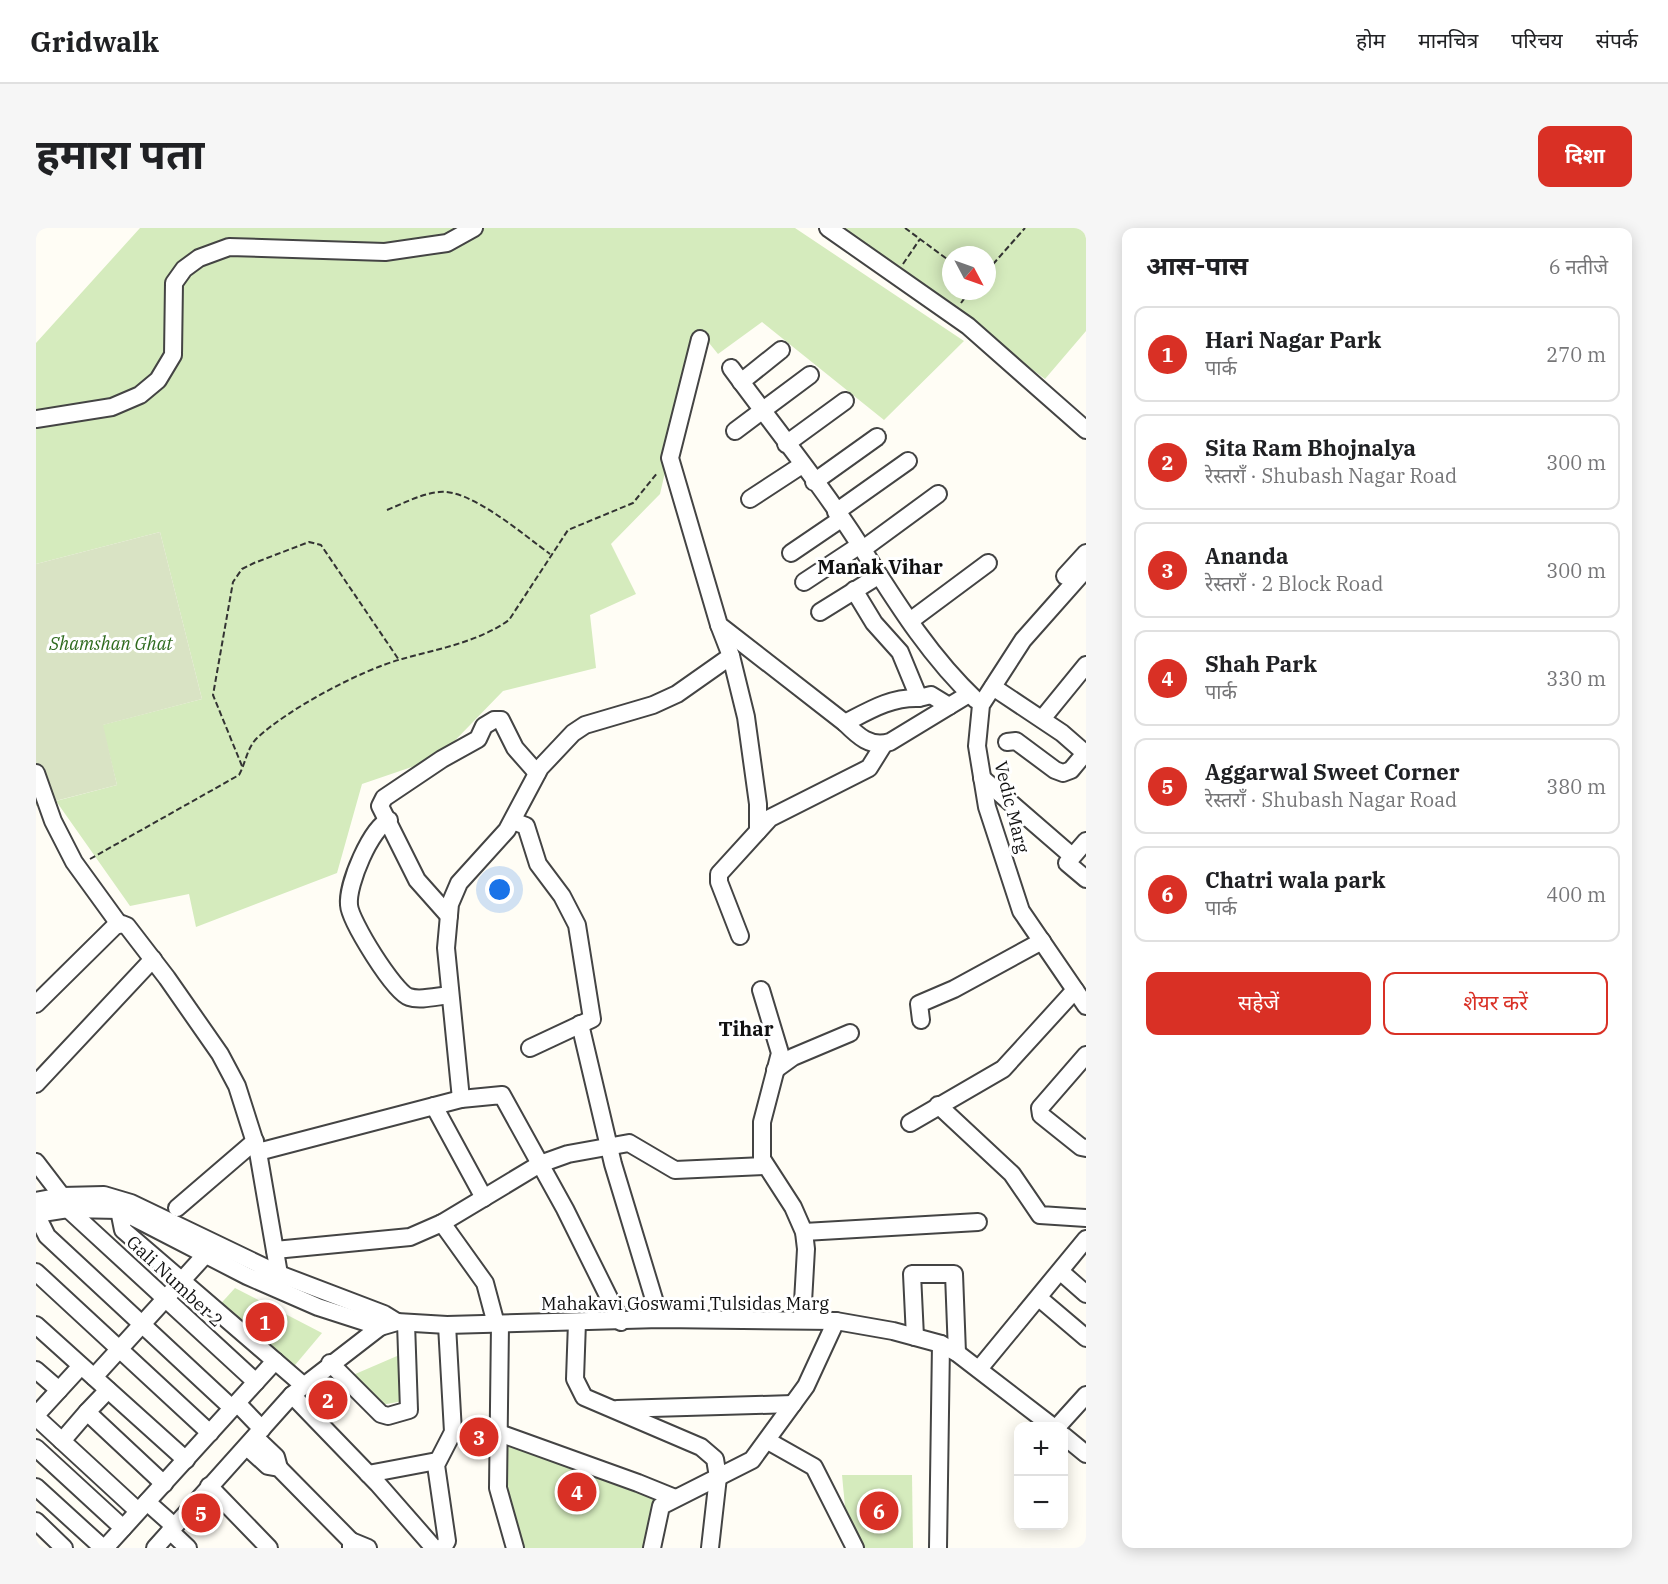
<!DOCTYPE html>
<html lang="hi">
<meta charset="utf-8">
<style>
:root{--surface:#fff;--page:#f6f6f6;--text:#202124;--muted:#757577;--line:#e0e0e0;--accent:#d93025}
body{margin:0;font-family:"IBM Plex Serif","Noto Sans Devanagari",serif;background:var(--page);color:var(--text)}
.controls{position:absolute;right:18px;bottom:18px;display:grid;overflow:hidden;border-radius:12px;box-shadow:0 3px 15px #0003}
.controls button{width:54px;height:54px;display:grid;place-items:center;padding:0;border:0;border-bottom:2px solid var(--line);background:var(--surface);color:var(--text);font:30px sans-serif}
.compass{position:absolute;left:906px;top:18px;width:54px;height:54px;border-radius:50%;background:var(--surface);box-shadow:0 3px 15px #0003;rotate:131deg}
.you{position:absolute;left:464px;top:662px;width:21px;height:21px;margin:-15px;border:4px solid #fff;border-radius:50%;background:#1a73e8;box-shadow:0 0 0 9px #1a73e833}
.badge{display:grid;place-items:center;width:39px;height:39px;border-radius:50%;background:var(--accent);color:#fff;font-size:20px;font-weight:700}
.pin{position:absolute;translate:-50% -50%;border:3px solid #fff;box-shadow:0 2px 6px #0006}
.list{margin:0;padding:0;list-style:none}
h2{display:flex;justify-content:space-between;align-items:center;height:78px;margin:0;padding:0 24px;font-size:26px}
h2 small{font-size:20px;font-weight:400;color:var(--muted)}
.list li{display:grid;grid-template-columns:39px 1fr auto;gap:18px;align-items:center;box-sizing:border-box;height:96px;margin:0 12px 12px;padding:0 12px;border:2px solid var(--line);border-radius:12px}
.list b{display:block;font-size:22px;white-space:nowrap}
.list p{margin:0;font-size:20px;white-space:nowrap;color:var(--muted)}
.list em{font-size:20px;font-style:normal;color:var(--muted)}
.actions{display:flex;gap:12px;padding:18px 24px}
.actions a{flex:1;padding:14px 0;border:2px solid var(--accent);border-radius:12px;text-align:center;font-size:21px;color:var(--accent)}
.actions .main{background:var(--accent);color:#fff}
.map{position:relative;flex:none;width:1050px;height:1320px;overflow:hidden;border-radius:12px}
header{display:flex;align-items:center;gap:36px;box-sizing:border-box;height:84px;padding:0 30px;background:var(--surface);border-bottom:2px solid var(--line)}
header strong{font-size:28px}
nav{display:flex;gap:33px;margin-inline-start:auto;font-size:21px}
.intro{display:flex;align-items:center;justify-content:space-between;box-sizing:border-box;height:144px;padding:0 36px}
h1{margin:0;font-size:42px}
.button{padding:15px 27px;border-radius:12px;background:var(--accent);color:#fff;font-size:21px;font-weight:700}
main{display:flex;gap:36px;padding:0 36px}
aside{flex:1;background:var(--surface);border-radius:12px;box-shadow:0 3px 15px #0003}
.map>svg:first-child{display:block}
.green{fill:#d5ebbd;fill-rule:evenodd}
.cemetery{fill:#d9e3c4}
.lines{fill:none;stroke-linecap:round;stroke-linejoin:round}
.minor-casing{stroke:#444;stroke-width:20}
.path{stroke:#333;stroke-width:2;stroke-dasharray:6 3;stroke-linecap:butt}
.minor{stroke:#fff;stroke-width:16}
.labels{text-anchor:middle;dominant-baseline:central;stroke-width:6;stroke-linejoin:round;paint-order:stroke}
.park-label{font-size:18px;font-style:italic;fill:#2f6b1f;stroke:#fff}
.street-label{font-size:18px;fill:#111;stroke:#fff}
.neighbourhood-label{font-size:20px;font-weight:bold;fill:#111;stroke:#fff}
</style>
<header>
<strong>Gridwalk</strong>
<nav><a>होम</a><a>मानचित्र</a><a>परिचय</a><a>संपर्क</a></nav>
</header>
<div class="intro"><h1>हमारा पता</h1><a class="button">दिशा</a></div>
<main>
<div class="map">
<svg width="1050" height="1320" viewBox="0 0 1050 1320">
<rect width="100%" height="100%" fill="#fffdf5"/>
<g class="green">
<polygon points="104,0 759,0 928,113 848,192 726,94 682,126 669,110 654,135 624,266 575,316 600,366 554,387 560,440 467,463 402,530 326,556 301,645 160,699 153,666 94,678 20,573 81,557 66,497 166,471 124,304 0,336 0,115"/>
<path d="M804,0H1050V103L1009,151ZM915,27H951V63H915Z"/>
<polygon points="199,1060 286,1105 254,1143 178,1083"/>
<polygon points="368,1125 367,1173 340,1178 310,1150"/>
<polygon points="469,1208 623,1267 614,1285 610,1320 486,1320 467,1260"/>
<polygon points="806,1247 876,1247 877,1320 813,1320"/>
</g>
<polygon class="cemetery" points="124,304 166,471 67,497 81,557 0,578 0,336"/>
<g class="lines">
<defs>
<g id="minor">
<polyline points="792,0 932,98 1050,202"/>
<path d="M664,111L634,230L683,397L809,495C822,508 834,520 854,514L933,466"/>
<path d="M695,140C739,200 787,259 827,322C860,374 894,429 940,472"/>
<polyline points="705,154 745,122"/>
<polyline points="0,191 76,179 104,167 122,152 137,127 138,55 148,41 163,30 193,19 349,24 411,15 438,0"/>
<polyline points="699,203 774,147"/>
<polyline points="750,216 809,173"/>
<polyline points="778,254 841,209"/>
<polyline points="714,271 766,237"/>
<polyline points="800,284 872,233"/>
<polyline points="827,321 902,266"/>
<polyline points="755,325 805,291"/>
<polyline points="1050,341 987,412 945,477 941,518 951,579 985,683 1050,778"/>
<polyline points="1029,348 1050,325"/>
<polyline points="768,354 824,317"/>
<polyline points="818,362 838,395 864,424 883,470 895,467 913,478"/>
<polyline points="784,384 842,348"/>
<polyline points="874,393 952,335"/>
<polyline points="695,428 710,489 722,576 722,603"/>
<polyline points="957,459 1026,505 1050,526"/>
<polyline points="1006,491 1050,437"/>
<path d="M809,495C834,482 855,469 883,470"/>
<polyline points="971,514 980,513 1019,542 1027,545 1035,542 1050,524"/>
<polyline points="0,545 17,593 38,634 83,696"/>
<polyline points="946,550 1036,628"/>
<path d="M353,592C335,600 311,656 313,677C314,693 358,764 373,769C384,773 402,768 414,767"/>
<polyline points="477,593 490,598 502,636 526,668 541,697 556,791 494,820"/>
<polyline points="1050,613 1031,635 1050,651"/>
<polyline points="413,688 381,652 344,578 348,570 406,531 442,511 448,498 458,492 465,492 479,520 501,545"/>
<polyline points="704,708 683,654 683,646 734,590 833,540 848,516"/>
<polyline points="725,762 744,825 726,894 726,931 757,979 768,1004 770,1021 766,1092"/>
<polyline points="0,776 79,698 86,696 91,698 131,750 184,826 201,858 222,924 243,1046"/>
<polyline points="885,792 883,776 918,761 1006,713"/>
<polyline points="544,796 577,936 624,1091"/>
<polyline points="1050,827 1004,880 1005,887 1045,919 1050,920"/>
<polyline points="739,842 757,829 814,805"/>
<polyline points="0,856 117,731"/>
<polyline points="902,877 976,946 1004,987 1050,990"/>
<polyline points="398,878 448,970"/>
<polyline points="874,895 967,841 1039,762"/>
<polyline points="222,924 425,871"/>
<polyline points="0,934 26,968"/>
<polyline points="0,973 26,968 68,967 95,975 243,1046 348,1086 361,1094"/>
<polyline points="141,980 219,913"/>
<polyline points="32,981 220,1154"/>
<polyline points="83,982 87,1002 267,1157"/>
<polyline points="0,986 32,981 83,982 211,1048 282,1079 344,1099 361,1094 411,1097 624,1091 800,1093 857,1103 905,1116 921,1125 1016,1198"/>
<polyline points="0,986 11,1008 196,1180"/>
<polyline points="406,995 449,1055 460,1096"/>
<polyline points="768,1004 942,994"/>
<polyline points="239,1022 374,1009 406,995 504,936 532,926 593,915 639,942 728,938"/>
<polyline points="0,1044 174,1205"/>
<polyline points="1025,1044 1050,1066"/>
<polyline points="1003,1070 1050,1110"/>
<polyline points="541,1094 539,1151 548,1169 665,1219 679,1231 682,1249 674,1320"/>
<polyline points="585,1094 529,981 466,867 425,871 410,720 414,676 423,655 471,602 504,540 537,505 549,497 617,477 641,466 695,428 683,397"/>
<polyline points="464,1096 462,1260 479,1320"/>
<polyline points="0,1097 150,1232"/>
<polyline points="879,1109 876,1046 918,1046 921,1125"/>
<polyline points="294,1135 345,1186 352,1188 373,1182 370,1095"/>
<polyline points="943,1141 1050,1011"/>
<polyline points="0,1142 23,1162"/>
<polyline points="58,1149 170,1026"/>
<polyline points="72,1162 51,1184 128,1256"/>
<polyline points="256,1167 342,1256 398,1320"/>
<polyline points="201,1175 226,1201"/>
<polyline points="581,1181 757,1176"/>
<polyline points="0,1187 45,1138"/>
<polyline points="0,1189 102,1283"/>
<polyline points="1022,1198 1050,1167"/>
<polyline points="463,1205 602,1255 639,1270"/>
<polyline points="1028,1208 1050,1226"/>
<polyline points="219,1209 240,1229 243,1240"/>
<polyline points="26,1213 51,1184"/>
<polyline points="732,1213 778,1239 819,1320"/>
<polyline points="211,1219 232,1238 243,1240 315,1313 315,1320"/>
<polyline points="0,1220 87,1300"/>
<polyline points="332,1246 401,1233"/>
<polyline points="173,1258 233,1320"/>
<polyline points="0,1259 67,1320"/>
<polyline points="111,1274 138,1298"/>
<polyline points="0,1293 28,1320"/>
<polyline points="134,1303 152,1320"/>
<polyline points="315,1313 332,1320"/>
<polyline points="69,1320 239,1133"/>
<polyline points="119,1320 256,1167 344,1099"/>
<polyline points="407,1320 411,1313 400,1237 417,1204 411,1097"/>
<polyline points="616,1320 625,1278 716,1232 770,1158 800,1093"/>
<polyline points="902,1320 905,1116"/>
</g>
</defs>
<use href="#minor" class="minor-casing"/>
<g class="path">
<polyline points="869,0 915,34"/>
<polyline points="867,36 884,11"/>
<polyline points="951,43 989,0"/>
<polyline points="925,75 934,63"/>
<path d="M351,282C368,275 385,266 403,264C434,260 489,308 514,326"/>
<polyline points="206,538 177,467 197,354 206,341 218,335 273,314 285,317 363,432"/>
<path d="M54,631L203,547C210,534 211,520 221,510C252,481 325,442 366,431C402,421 442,414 473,392L532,302L597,275L622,244"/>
</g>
<use href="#minor" class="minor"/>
</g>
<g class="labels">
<g class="park-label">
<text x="75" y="415">Shamshan Ghat</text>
</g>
<g class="street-label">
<text transform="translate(976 579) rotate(76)">Vedic Marg</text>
<text transform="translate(139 1053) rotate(43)">Gali Number 2</text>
<text x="649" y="1075">Mahakavi Goswami Tulsidas Marg</text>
</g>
<g class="neighbourhood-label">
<text x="844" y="338">Manak Vihar</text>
<text x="710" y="800">Tihar</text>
</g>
</g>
</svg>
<div class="controls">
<button>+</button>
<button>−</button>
</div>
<svg class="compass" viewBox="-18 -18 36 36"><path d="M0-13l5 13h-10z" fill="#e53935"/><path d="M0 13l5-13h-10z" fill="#757577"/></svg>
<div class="you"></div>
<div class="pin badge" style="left:229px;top:1094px">1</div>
<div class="pin badge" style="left:292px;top:1172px">2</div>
<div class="pin badge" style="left:443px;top:1209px">3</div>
<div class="pin badge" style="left:541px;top:1264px">4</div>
<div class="pin badge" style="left:165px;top:1285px">5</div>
<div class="pin badge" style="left:843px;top:1283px">6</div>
</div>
<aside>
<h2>आस-पास<small>6 नतीजे</small></h2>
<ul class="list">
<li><span class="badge">1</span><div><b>Hari Nagar Park</b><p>पार्क</p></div><em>270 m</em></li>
<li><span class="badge">2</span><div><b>Sita Ram Bhojnalya</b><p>रेस्तराँ · Shubash Nagar Road</p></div><em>300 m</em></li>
<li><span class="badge">3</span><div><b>Ananda</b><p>रेस्तराँ · 2 Block Road</p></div><em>300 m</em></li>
<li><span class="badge">4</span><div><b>Shah Park</b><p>पार्क</p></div><em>330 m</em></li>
<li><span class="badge">5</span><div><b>Aggarwal Sweet Corner</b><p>रेस्तराँ · Shubash Nagar Road</p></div><em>380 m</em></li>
<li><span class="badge">6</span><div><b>Chatri wala park</b><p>पार्क</p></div><em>400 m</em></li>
</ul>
<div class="actions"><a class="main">सहेजें</a><a>शेयर करें</a></div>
</aside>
</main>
